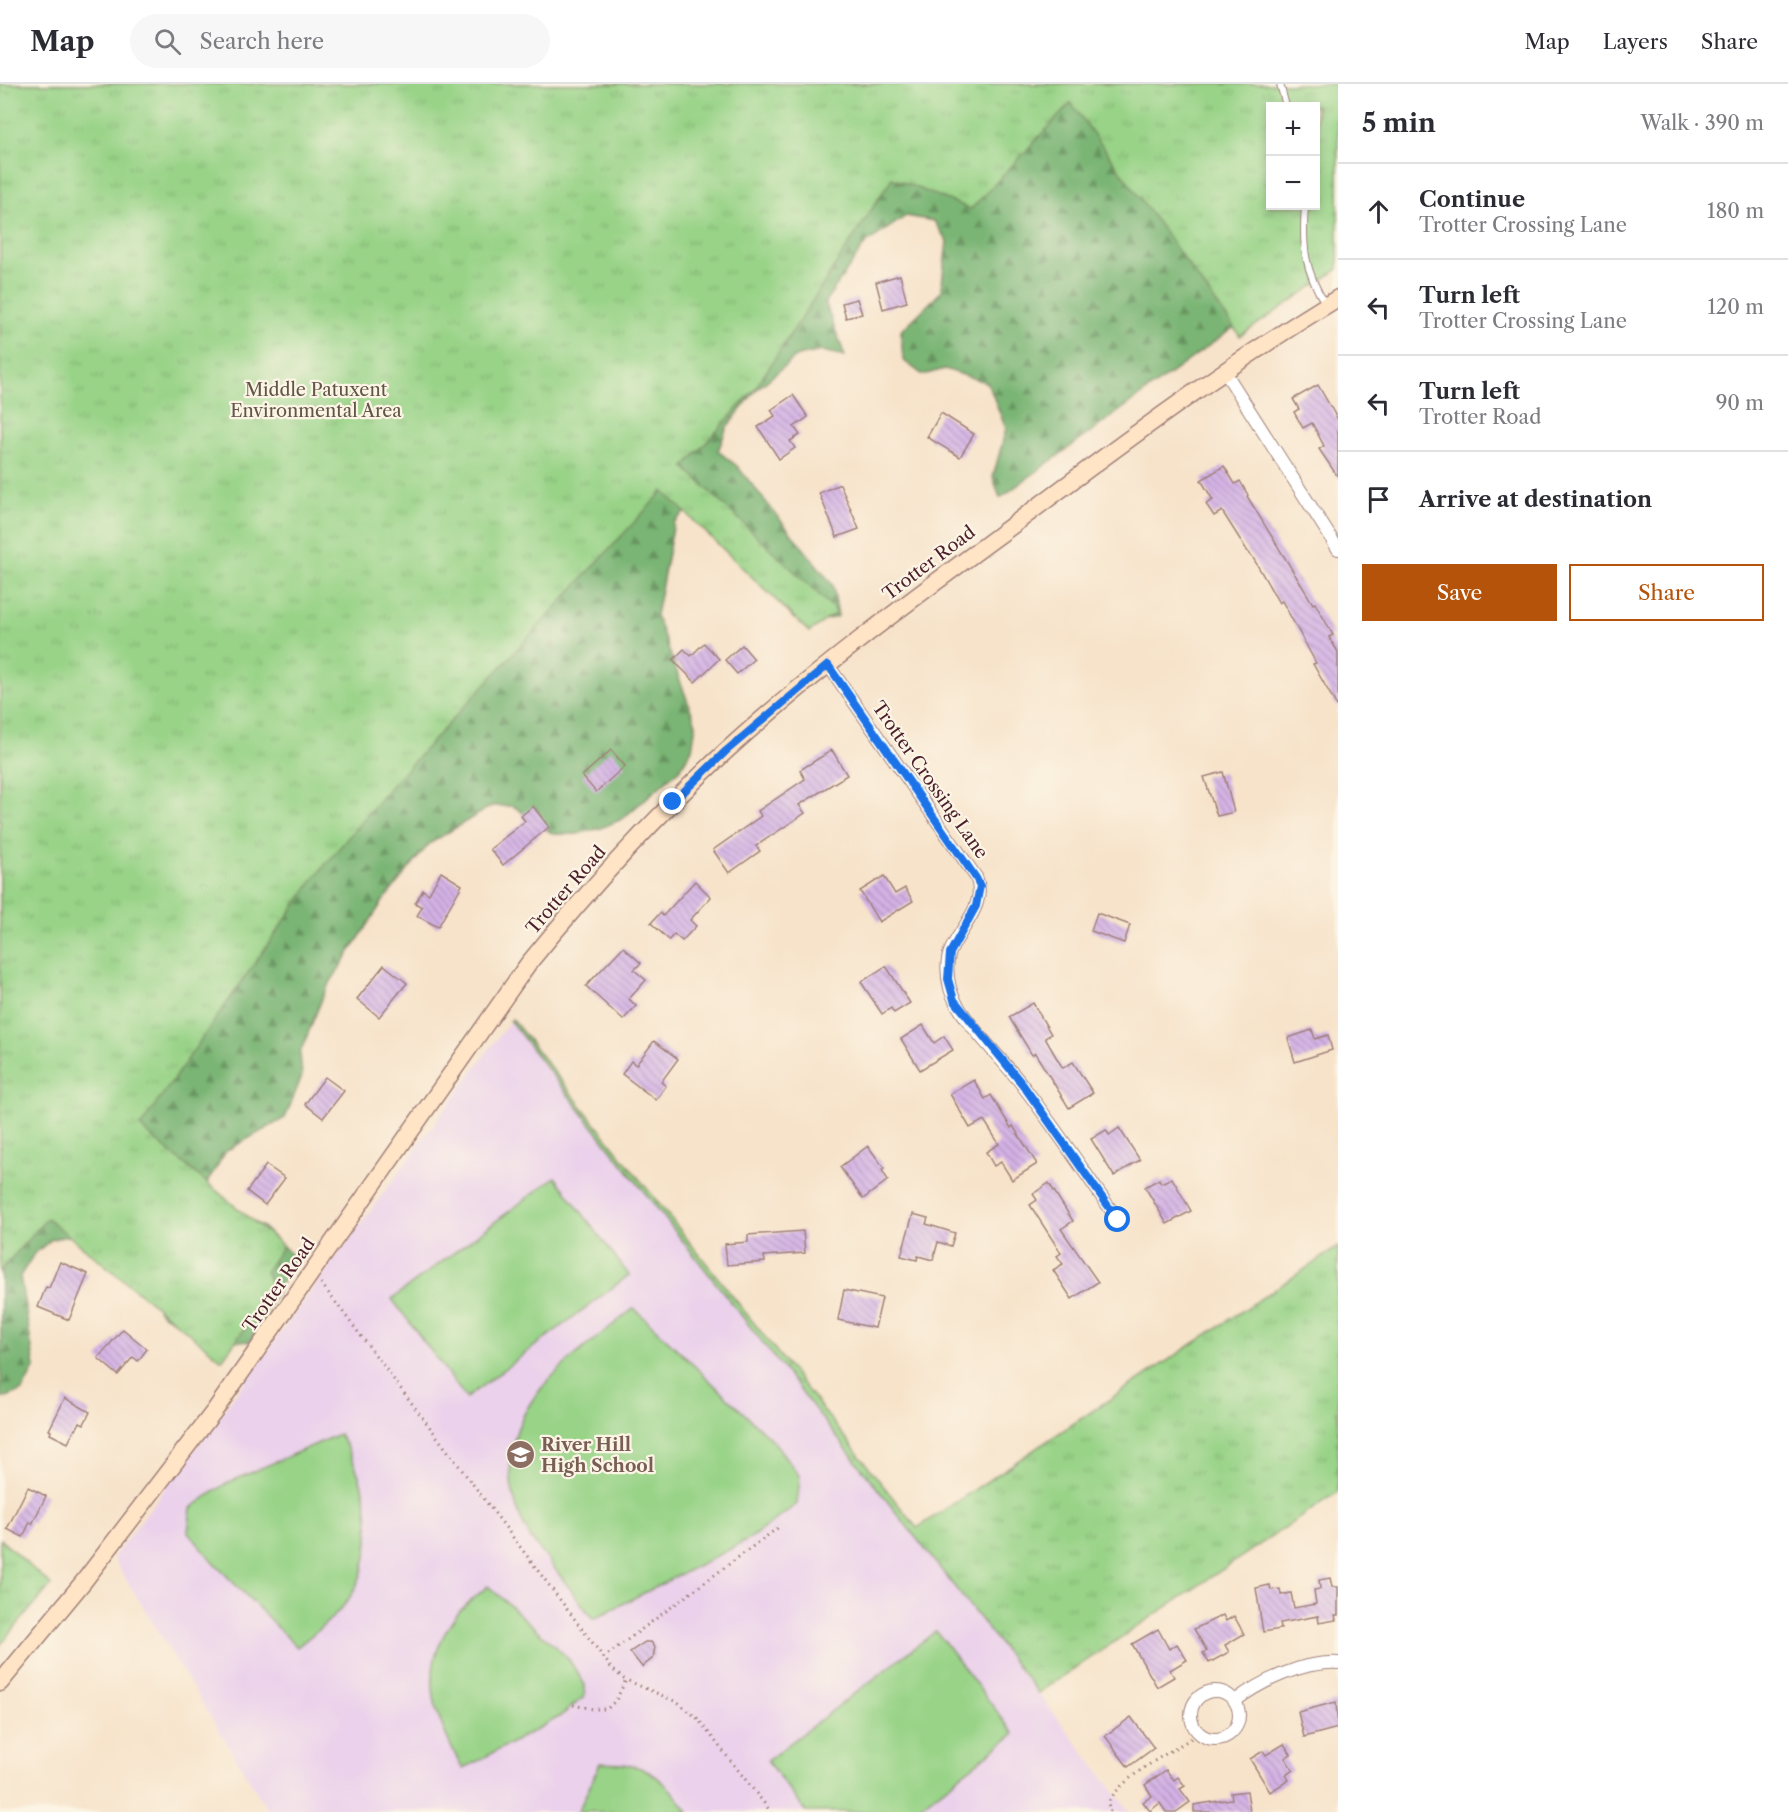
<!DOCTYPE html>
<meta charset="utf-8">
<style>
:root{--surface:#fff;--page:#f7f7f7;--text:#2b2b33;--muted:#7c7c81;--line:#e1e1e2;--accent:#b45309}
body{margin:0;font-family:"Libre Caslon Text",serif;background:var(--page);color:var(--text)}
.controls{position:absolute;right:18px;top:18px;display:grid;overflow:hidden;border-radius:0px;box-shadow:0 3px 9px #0003}
.controls button{width:54px;height:54px;display:grid;place-items:center;padding:0;border:0;border-bottom:2px solid var(--line);background:var(--surface);color:var(--text);font:30px sans-serif}
.stop{position:absolute;width:18px;height:18px;margin:-14px;border:4px solid #1a73e8;border-radius:50%;background:#fff}
.stop.end{background:#1a73e8;border-color:#fff;box-shadow:0 2px 6px #0008}
.list{margin:0;padding:0;list-style:none}
h2{display:flex;justify-content:space-between;align-items:center;height:78px;margin:0;padding:0 24px;font-size:26px}
h2 small{font-size:20px;font-weight:400;color:var(--muted)}
.list li{display:grid;grid-template-columns:39px 1fr auto;gap:18px;align-items:center;box-sizing:border-box;height:96px;padding:0 24px;border-top:2px solid var(--line)}
.list b{display:block;font-size:22px;white-space:nowrap}
.list p{margin:0;font-size:20px;white-space:nowrap;color:var(--muted)}
.list em{font-size:20px;font-style:normal;color:var(--muted)}
.actions{display:flex;gap:12px;padding:18px 24px}
.actions a{flex:1;padding:14px 0;border:2px solid var(--accent);border-radius:0px;text-align:center;font-size:21px;color:var(--accent)}
.actions .main{background:var(--accent);color:#fff}
.icon{flex:none;width:33px;height:33px;fill:none;stroke:currentColor;stroke-width:2;stroke-linecap:round;stroke-linejoin:round}
.map{position:relative;flex:none;width:1338px;height:1728px;overflow:hidden}
header{display:flex;align-items:center;gap:36px;box-sizing:border-box;height:84px;padding:0 30px;background:var(--surface);border-bottom:2px solid var(--line)}
header strong{font-size:28px}
nav{display:flex;gap:33px;margin-inline-start:auto;font-size:21px}
.search{width:420px;height:54px;background:var(--page);display:flex;align-items:center;gap:15px;box-sizing:border-box;padding:0 21px;border-radius:33px;color:var(--muted);font-size:22px}
main{display:flex}
aside{flex:1;background:var(--surface)}
.map>svg:first-child{display:block}
.built{fill:#ebd1eb}
.grass{fill:#98d387;stroke:#717959;stroke-width:1.5}
.forest{fill:url(#forest-firs);stroke:#626a50;stroke-width:1.5}
.park{fill:url(#park-tufts);stroke:#717959;stroke-width:1.5;fill-rule:evenodd}
.building{fill:url(#building-back-hatch)}
.lines{fill:none;stroke-linecap:round;stroke-linejoin:round}
.lane-casing{stroke:#a0817a;stroke-width:8}
.street-casing{stroke:#a0817a;stroke-width:14}
.secondary-casing{stroke:#a0817a;stroke-width:19}
.path{stroke:#a0817a;stroke-width:3;stroke-dasharray:1.5 4.5;stroke-linecap:butt}
.lane{stroke:#fff;stroke-width:6}
.street{stroke:#fff;stroke-width:12}
.secondary{stroke:#ffe4c6;stroke-width:16}
.route{stroke:#1a73e8;stroke-width:8}
.labels{text-anchor:middle;dominant-baseline:central;stroke-width:4.5;stroke-linejoin:round;paint-order:stroke}
.park-label{font-size:18px;fill:#615547;stroke:#fcf5e5}
.street-label{font-size:18px;fill:#4a1f2b;stroke:#fcf5e5}
.education-label{font-size:18px;font-weight:bold;fill:#785e54;stroke:#fcf5e5;text-anchor:start}
</style>
<header>
<strong>Map</strong>
<div class="search"><svg class="icon" aria-label="search" viewBox="0 0 24 24"><circle cx="10" cy="10" r="6"/><path d="M15 15l6 6"/></svg>Search here</div>
<nav><a>Map</a><a>Layers</a><a>Share</a></nav>
</header>
<main>
<div class="map">
<svg width="1338" height="1728" viewBox="0 0 1338 1728">
<defs>
<pattern id="forest-firs" width="22" height="20" patternUnits="userSpaceOnUse" patternTransform="scale(1.5)"><rect width="22" height="20" fill="#7ab574"/><path d="M5 1l3.5 6h-7zM16 11l3.5 6h-7z" fill="#66935f"/></pattern>
<pattern id="park-tufts" width="24" height="20" patternUnits="userSpaceOnUse" patternTransform="scale(1.5)"><rect width="24" height="20" fill="#98d387"/><path d="M3 7l-1-3M5 7V3M7 7l1-3M15 17l-1-3M17 17v-4M19 17l1-3" fill="none" stroke="#84b575"/></pattern>
<pattern id="building-back-hatch" width="6" height="6" patternUnits="userSpaceOnUse" patternTransform="scale(1.5)"><rect width="6" height="6" fill="#d4b2e6"/><path d="M-1 5l2 2M0 0l6 6M5-1l2 2" fill="none" stroke="#ae90bb"/></pattern>
</defs>
<rect width="100%" height="100%" fill="#fcf5e5"/>
<filter id="ink" filterUnits="userSpaceOnUse"><feTurbulence type="fractalNoise" baseFrequency=".0167" numOctaves="2"/><feDisplacementMap in="SourceGraphic" scale="12" xChannelSelector="R" yChannelSelector="G"/><feConvolveMatrix kernelMatrix="1 2 1 2 8 2 1 2 1" color-interpolation-filters="sRGB"/></filter>
<filter id="wash" filterUnits="userSpaceOnUse"><feTurbulence type="fractalNoise" baseFrequency=".008" numOctaves="4" result="noise"/><feDisplacementMap in="SourceGraphic" scale="24" xChannelSelector="R" yChannelSelector="G"/><feGaussianBlur stdDeviation="1.35" result="paint"/><feColorMatrix in="noise" values="0 0 0 0 0 0 0 0 0 0 0 0 0 0 0 0 0 1.4 0 .05"/><feComposite in="paint" operator="in"/></filter>
<g filter="url(#wash)">
<rect width="100%" height="100%" fill="#f7e3ca"/>
<polygon class="built" points="510,937 1038,1609 1130,1728 269,1728 113,1474 221,1330"/>
<g class="grass">
<polygon points="555,1093 629,1191 466,1314 392,1215"/>
<path d="M634,1224L775,1359L800,1393L797,1420L746,1457L593,1535C579,1516 565,1498 551,1480C544,1470 535,1461 529,1451C499,1398 506,1343 546,1299C572,1271 605,1248 634,1224Z"/>
<path d="M339,1350C369,1398 382,1467 348,1516C334,1535 315,1548 297,1563L215,1480L188,1448L191,1424L225,1400Z"/>
<path d="M488,1502L568,1574L585,1601L584,1613L559,1633L463,1685C432,1630 415,1581 460,1527C468,1518 479,1510 488,1502Z"/>
<polygon points="936,1547 1014,1650 913,1728 806,1728 767,1677"/>
<path d="M600,1679C611,1680 623,1679 634,1682C658,1688 674,1708 688,1728H578Z"/>
</g>
<polygon class="forest" points="0,0 1199,0 1270,122 1248,233 1000,414 993,393 1006,345 988,299 945,285 923,291 903,276 901,247 941,208 947,157 934,137 906,132 865,160 825,218 845,272 822,267 797,272 757,305 727,343 718,367 737,382 833,501 838,532 817,539 794,535 711,437 691,423 674,438 656,531 696,640 692,665 680,685 622,735 601,744 577,750 553,750 513,722 491,722 429,760 383,817 326,905 300,969 302,992 285,1034 226,1067 202,1107 263,1143 295,1174 250,1258 203,1253 161,1230 121,1160 99,1146 52,1155 34,1170 20,1192 35,1283 22,1307 1,1315"/>
<g class="park">
<path d="M0,0H1338V185L1240,252L1071,19L971,125L892,94L755,305L684,383L837,528L809,548L663,407L392,701L315,793L140,1043L283,1162L265,1188L271,1198L270,1209L222,1276L47,1134L0,1187ZM1270,22H1316V122H1270Z"/>
<polygon points="512,935 917,1444 1338,1163 1338,1408 1038,1609 510,937"/>
<polygon points="0,1455 51,1501 0,1561"/>
</g>
<g id="blocks">
<g class="building">
<polygon points="900,191 907,218 883,225 876,198"/>
<polygon points="857,215 862,230 846,234 842,219"/>
<polygon points="1318,301 1338,336 1338,393 1319,365 1324,362 1312,339 1303,344 1294,328 1299,325 1293,315"/>
<polygon points="793,311 808,333 794,343 800,351 790,357 795,364 779,375 758,343 775,332 771,326"/>
<polygon points="941,329 974,350 960,373 927,353"/>
<polygon points="1224,382 1235,400 1240,397 1248,411 1247,412 1313,520 1315,519 1333,551 1329,553 1338,568 1338,624 1313,580 1316,579 1282,517 1279,519 1252,472 1248,468 1222,427 1214,432 1206,420 1213,416 1201,396"/>
<polygon points="840,400 859,445 837,453 819,409"/>
<polygon points="704,559 719,575 695,598 673,576 684,565 691,572"/>
<polygon points="742,561 754,575 737,590 725,576"/>
<polygon points="611,666 625,682 596,708 582,692"/>
<polygon points="832,666 847,691 799,721 805,729 756,762 760,767 729,789 713,766 761,732 758,727 805,695 800,686"/>
<polygon points="1223,688 1234,728 1217,732 1204,693"/>
<polygon points="533,722 549,743 503,781 490,765 525,737 521,732"/>
<polygon points="441,788 462,801 438,843 417,832 422,823 415,819 423,806 429,810"/>
<polygon points="884,792 895,810 905,804 913,817 879,838 860,807"/>
<polygon points="695,797 711,813 690,836 696,842 682,857 674,850 669,856 651,839 660,829 663,832"/>
<polygon points="1097,829 1130,841 1124,859 1091,847"/>
<polygon points="623,863 641,879 634,886 646,896 629,915 636,922 623,936 586,902"/>
<polygon points="384,881 407,899 379,933 357,915"/>
<polygon points="886,882 910,919 894,929 891,924 882,930 861,898"/>
<polygon points="1033,919 1051,950 1045,954 1059,978 1063,984 1073,978 1093,1009 1069,1024 1035,969 1032,971 1009,933"/>
<polygon points="923,941 934,959 944,952 953,966 920,986 901,955"/>
<polygon points="1312,946 1315,955 1328,951 1332,966 1295,978 1288,954"/>
<polygon points="654,957 678,975 661,998 666,1002 656,1016 622,990 631,977 636,981"/>
<polygon points="325,993 344,1007 323,1034 305,1020"/>
<polygon points="974,996 985,1015 991,1011 1011,1044 1013,1042 1037,1080 1012,1096 1001,1078 994,1082 986,1068 999,1060 984,1036 970,1044 950,1010"/>
<polygon points="1119,1044 1140,1076 1114,1092 1091,1055 1106,1046 1109,1051"/>
<polygon points="868,1062 884,1084 882,1086 888,1096 863,1115 840,1083"/>
<polygon points="266,1081 285,1094 265,1121 247,1107"/>
<polygon points="1172,1094 1191,1127 1167,1140 1145,1103 1159,1095 1161,1099"/>
<polygon points="1049,1099 1073,1137 1061,1145 1098,1198 1072,1215 1053,1186 1063,1180 1057,1172 1061,1169 1030,1121 1037,1116 1033,1110"/>
<polygon points="913,1130 928,1134 926,1140 955,1149 951,1162 938,1158 933,1176 918,1172 917,1176 901,1172"/>
<polygon points="803,1147 805,1169 764,1172 765,1178 727,1181 725,1160 748,1158 748,1151"/>
<polygon points="60,1178 88,1190 69,1236 38,1223 46,1203 49,1204"/>
<polygon points="844,1206 882,1214 875,1244 838,1236"/>
<polygon points="123,1245 147,1265 138,1277 133,1273 118,1291 98,1274"/>
<polygon points="65,1314 90,1328 84,1340 80,1338 76,1346 75,1345 68,1359 50,1350 51,1347 49,1346"/>
<polygon points="28,1403 46,1412 32,1440 30,1438 23,1453 7,1445"/>
<polygon points="1330,1494 1332,1503 1338,1503 1338,1531 1335,1531 1336,1536 1319,1539 1318,1532 1280,1539 1281,1545 1263,1548 1256,1504 1270,1501 1271,1506 1280,1505 1281,1511 1291,1509 1294,1524 1316,1520 1314,1506 1320,1505 1319,1496"/>
<polygon points="1223,1531 1226,1537 1234,1532 1244,1550 1225,1561 1229,1568 1209,1579 1203,1569 1207,1567 1194,1545"/>
<polygon points="1158,1545 1169,1565 1177,1560 1187,1576 1170,1586 1174,1593 1157,1603 1132,1560"/>
<polygon points="645,1558 651,1558 655,1563 653,1574 642,1583 630,1568"/>
<polygon points="1336,1618 1338,1644 1304,1653 1298,1628"/>
<polygon points="1131,1633 1154,1664 1128,1683 1105,1652"/>
<polygon points="1284,1660 1291,1670 1285,1674 1293,1686 1286,1691 1289,1696 1270,1708 1250,1675 1263,1667 1266,1671"/>
<polygon points="1166,1686 1174,1696 1178,1693 1185,1702 1180,1705 1190,1718 1176,1728 1166,1728 1160,1719 1150,1727 1143,1718 1152,1712 1145,1701"/>
<polygon points="1247,1707 1250,1728 1194,1728 1194,1721 1232,1715 1231,1709"/>
</g>
</g>
</g>
<g filter="url(#ink)">
<use href="#blocks" fill-opacity="0" stroke="#a0817a" stroke-width="1.5"/>
<g class="lines">
<defs>
<g id="lane">
<polyline points="1280,0 1286,22"/>
<path d="M1305,122C1302,161 1304,186 1326,221"/>
</g>
<g id="street">
<polyline points="1225,288 1338,465"/>
<path d="M828,581L976,793C988,820 960,844 950,868C946,879 947,892 950,904C957,933 1004,976 1023,1002C1056,1045 1087,1092 1118,1136"/>
<circle cx="1215" cy="1631" r="24"/>
<path d="M1235,1617C1261,1597 1304,1577 1338,1579"/>
</g>
<path id="secondary" d="M0,1599L84,1497L215,1326L528,880C589,805 655,733 726,667C817,584 918,511 1017,438C1121,360 1226,282 1338,214"/>
</defs>
<use href="#lane" class="lane-casing"/>
<use href="#street" class="street-casing"/>
<use href="#secondary" class="secondary-casing"/>
<g class="path">
<polyline points="321,1199 613,1586 624,1595 679,1619 697,1634 771,1728"/>
<polyline points="603,1574 779,1443"/>
<polyline points="573,1621 593,1625 607,1625 616,1616 626,1596"/>
<path d="M1110,1728L1108,1719C1124,1690 1172,1668 1199,1649"/>
</g>
<use href="#lane" class="lane"/>
<use href="#street" class="street"/>
<use href="#secondary" class="secondary"/>
</g>
</g>
<g class="lines" filter="url(#ink)">
<polyline class="route" points="673,718 726,667 828,581 976,794 980,802 976,822 950,869 948,895 954,916 1023,1001 1118,1136"/>
</g>
<defs>
<symbol id="school-disc" viewBox="-11 -11 22 22"><circle r="9.5" fill="#8d6e63" stroke="#fcf5e5"/><path d="M0-5L7-2L0 1L-7-2ZM-4 1L0 2.5L4 1V4Q0 6-4 4Z" fill="#fff"/></symbol>
</defs>
<g fill-rule="evenodd">
<use href="#school-disc" x="504" y="1354" width="33" height="33"/>
</g>
<g class="labels">
<g class="park-label">
<text x="316" y="306">Middle Patuxent<tspan x="316" dy="21">Environmental Area</tspan></text>
</g>
<g class="street-label">
<text transform="translate(929 479) rotate(-37)">Trotter Road</text>
<text transform="translate(930 696) rotate(55)">Trotter Crossing Lane</text>
<text transform="translate(566 806) rotate(-49)">Trotter Road</text>
<text transform="translate(279 1201) rotate(-55)">Trotter Road</text>
</g>
<g class="education-label">
<text x="541" y="1361">River Hill<tspan x="541" dy="21">High School</tspan></text>
</g>
</g>
</svg>
<div class="controls">
<button>+</button>
<button>−</button>
</div>
<div class="stop" style="left:1118px;top:1136px"></div>
<div class="stop end" style="left:673px;top:718px"></div>
</div>
<aside>
<h2>5 min<small>Walk · 390 m</small></h2>
<ul class="list">
<li><svg class="icon" aria-label="ahead" viewBox="0 0 24 24"><path d="M12 20V5M6 11l6-6 6 6"/></svg><div><b>Continue</b><p>Trotter Crossing Lane</p></div><em>180 m</em></li>
<li><svg class="icon" aria-label="left" viewBox="0 0 24 24"><path d="M17 20v-9H6M10 6l-5 5 5 5"/></svg><div><b>Turn left</b><p>Trotter Crossing Lane</p></div><em>120 m</em></li>
<li><svg class="icon" aria-label="left" viewBox="0 0 24 24"><path d="M17 20v-9H6M10 6l-5 5 5 5"/></svg><div><b>Turn left</b><p>Trotter Road</p></div><em>90 m</em></li>
<li><svg class="icon" aria-label="arrive" viewBox="0 0 24 24"><path d="M6 21V4h12l-3 4 3 4H6"/></svg><div><b>Arrive at destination</b></div></li>
</ul>
<div class="actions"><a class="main">Save</a><a>Share</a></div>
</aside>
</main>
